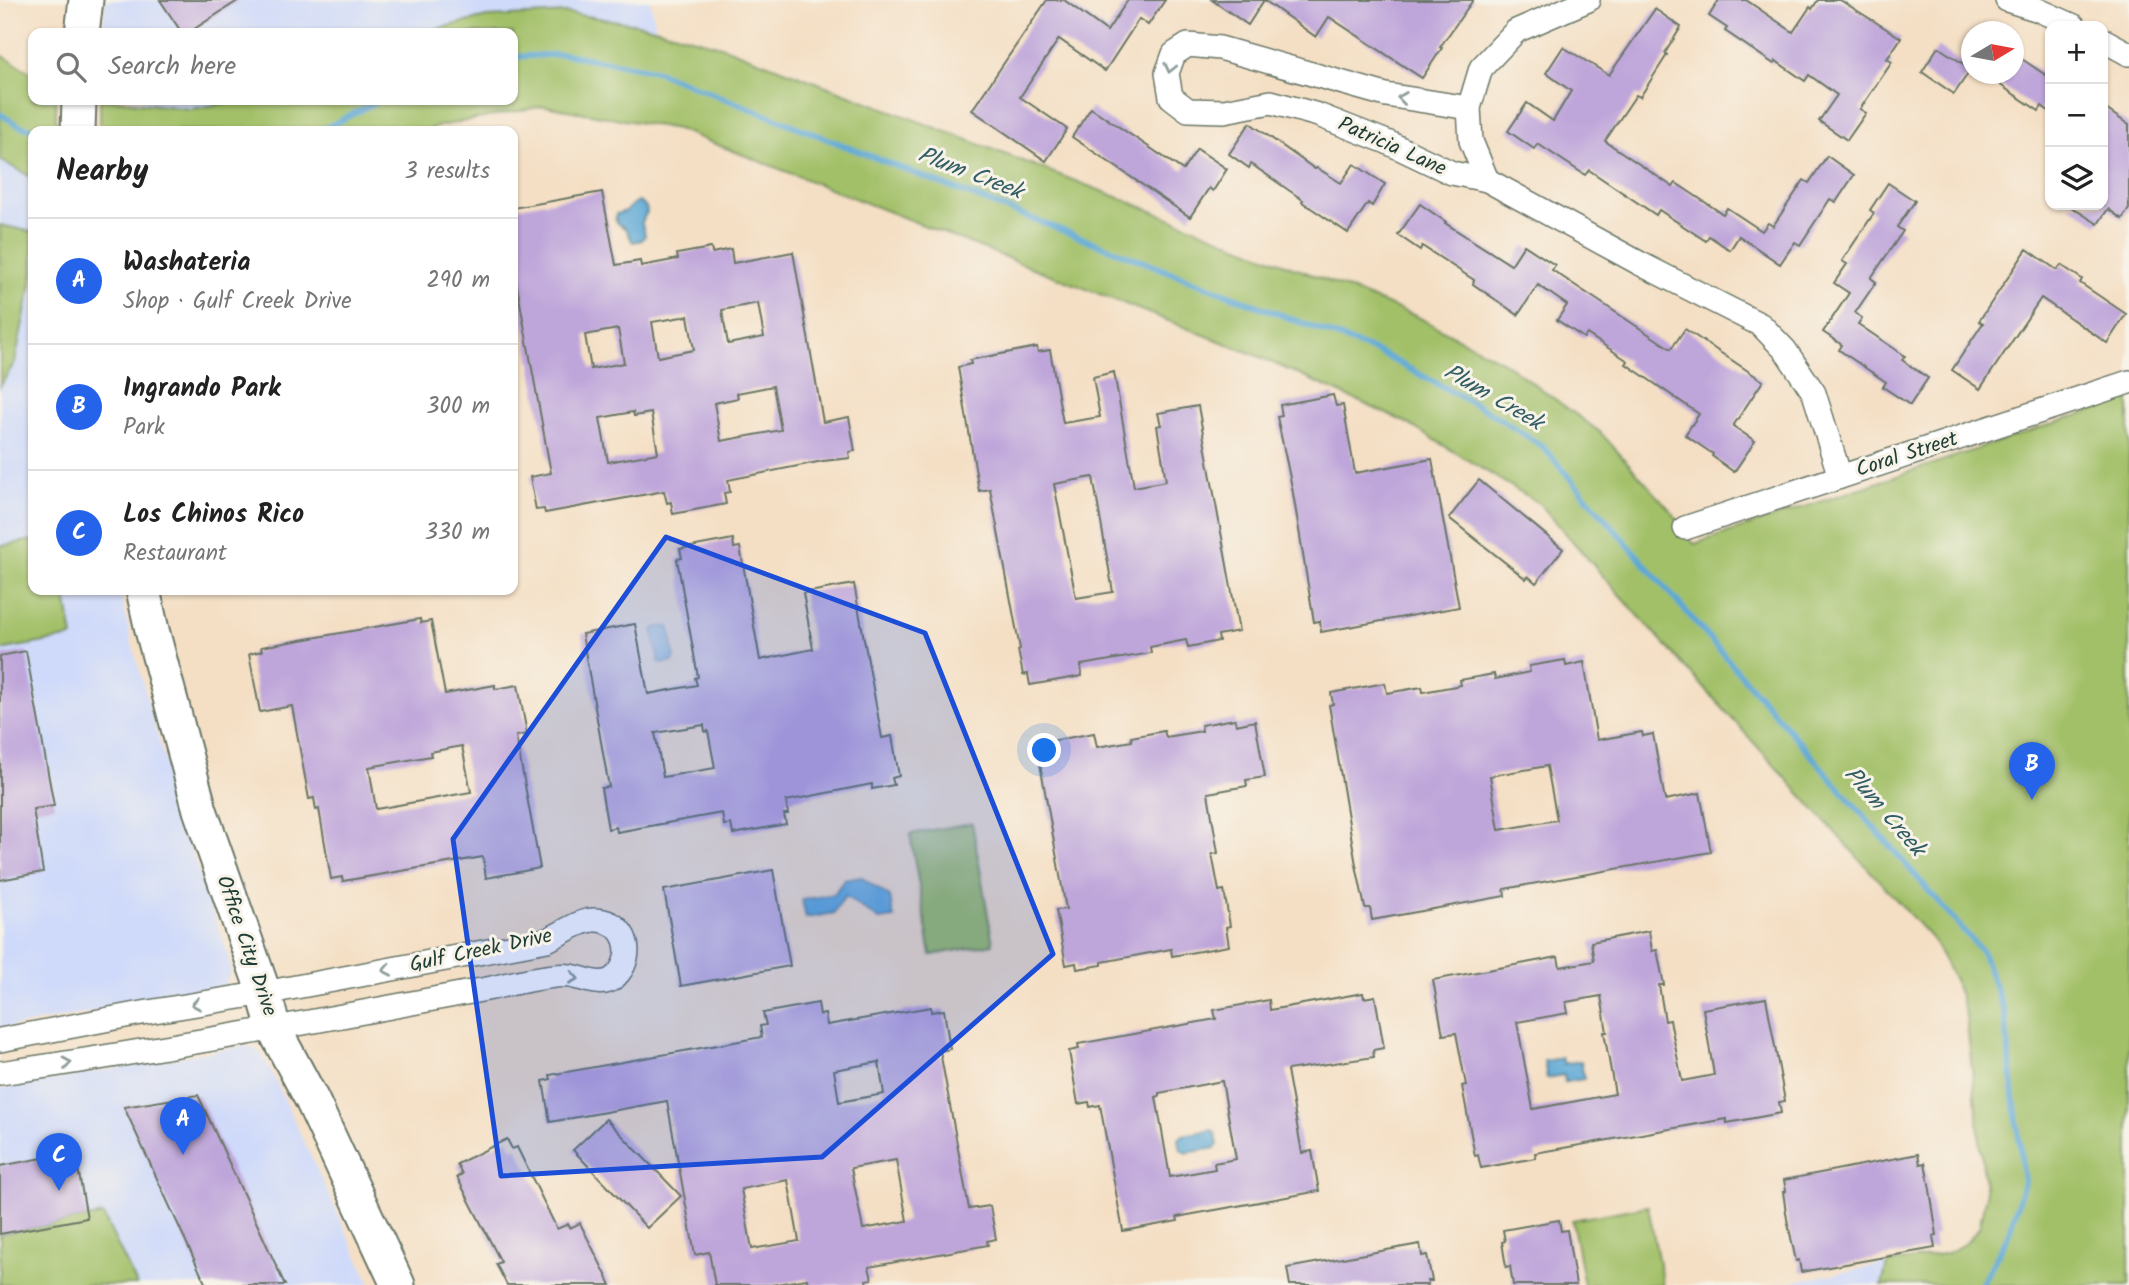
<!DOCTYPE html>
<meta charset="utf-8">
<style>
:root{--surface:#fff;--page:#f2f2f2;--text:#222;--muted:#767676;--line:#e0e0e0;--accent:#2563eb}
body{margin:0;font-family:Kalam,sans-serif;background:var(--page);color:var(--text)}
.controls{position:absolute;right:21px;top:21px;display:grid;overflow:hidden;border-radius:14px;box-shadow:0 2px 5px #0004}
.controls button{width:63px;height:63px;display:grid;place-items:center;padding:0;border:0;border-bottom:2px solid var(--line);background:var(--surface);color:var(--text);font:35px sans-serif}
.compass{position:absolute;left:1961px;top:21px;width:63px;height:63px;border-radius:50%;background:var(--surface);box-shadow:0 2px 5px #0004;rotate:80deg}
.you{position:absolute;left:1045px;top:751px;width:24px;height:24px;margin:-18px;border:5px solid #fff;border-radius:50%;background:#1a73e8;box-shadow:0 0 0 10px #1a73e833}
.badge{display:grid;place-items:center;width:46px;height:46px;border-radius:50%;background:var(--accent);color:#fff;font-size:23px;font-weight:700}
.pin{position:absolute;translate:-50% -58px;filter:drop-shadow(0 2px 4px #0008)}
.pin::after{content:'';position:absolute;top:37px;width:24px;height:21px;background:inherit;clip-path:polygon(0 0,100% 0,50% 100%)}
.list{margin:0;padding:0;list-style:none}
h2{display:flex;justify-content:space-between;align-items:center;height:91px;margin:0;padding:0 28px;font-size:30px}
h2 small{font-size:23px;font-weight:400;color:var(--muted)}
.list li{display:grid;grid-template-columns:46px 1fr auto;gap:21px;align-items:center;box-sizing:border-box;height:126px;padding:0 28px;border-top:2px solid var(--line)}
.list b{display:block;font-size:26px;white-space:nowrap}
.list p{margin:0;font-size:23px;white-space:nowrap;color:var(--muted)}
.list em{font-size:23px;font-style:normal;color:var(--muted)}
.icon{flex:none;width:38px;height:38px;fill:none;stroke:currentColor;stroke-width:2;stroke-linecap:round;stroke-linejoin:round}
.map{position:relative;flex:none;width:2129px;height:1285px;overflow:hidden}
.search{position:absolute;background:var(--surface);box-shadow:0 2px 5px #0004;left:28px;top:28px;width:490px;height:77px;display:flex;align-items:center;gap:18px;box-sizing:border-box;padding:0 24px;border-radius:14px;color:var(--muted);font-size:26px}
.panel{position:absolute;background:var(--surface);box-shadow:0 2px 5px #0004;left:28px;top:126px;width:490px;height:469px;border-radius:14px}
.map>svg:first-child{display:block}
.built{fill:#cfdafa}
.green{fill:#a2c068;stroke:#607e4e;stroke-width:2}
.water{fill:#5da8d5;stroke:#3e7284;stroke-width:2}
.lines{fill:none;stroke-linecap:round;stroke-linejoin:round}
.stream{stroke:#5da8d5;stroke-width:6}
.building{fill:#bea5da;fill-rule:evenodd}
.street-casing{stroke:#6a7666;stroke-width:26}
.secondary-casing{stroke:#6a7666;stroke-width:37}
.street{stroke:#fff;stroke-width:23}
.secondary{stroke:#fff;stroke-width:33}
.oneway{stroke:#8f9e9a}
.marked{fill:#1d4ed8;fill-opacity:0.2;stroke:#1d4ed8;stroke-width:5;stroke-linejoin:round}
.labels{text-anchor:middle;dominant-baseline:central;stroke-width:6;stroke-linejoin:round;paint-order:stroke}
.street-label{font-size:21px;fill:#1f3d34;stroke:#f7f3e8}
.water-label{font-size:23px;font-style:italic;fill:#325d64;stroke:#f7f3e8}
</style>
<div class="map">
<svg width="2129" height="1285" viewBox="0 0 2129 1285">
<rect width="100%" height="100%" fill="#f7f3e8"/>
<filter id="ink" filterUnits="userSpaceOnUse"><feTurbulence type="fractalNoise" baseFrequency=".0143" numOctaves="2"/><feDisplacementMap in="SourceGraphic" scale="14" xChannelSelector="R" yChannelSelector="G"/><feConvolveMatrix kernelMatrix="1 2 1 2 8 2 1 2 1" color-interpolation-filters="sRGB"/></filter>
<filter id="wash" filterUnits="userSpaceOnUse"><feTurbulence type="fractalNoise" baseFrequency=".00686" numOctaves="4" result="noise"/><feDisplacementMap in="SourceGraphic" scale="28" xChannelSelector="R" yChannelSelector="G"/><feGaussianBlur stdDeviation="1.57" result="paint"/><feColorMatrix in="noise" values="0 0 0 0 0 0 0 0 0 0 0 0 0 0 0 0 0 1.4 0 .05"/><feComposite in="paint" operator="in"/></filter>
<g filter="url(#wash)">
<rect width="100%" height="100%" fill="#f4dfc4"/>
<g class="built">
<polygon points="106,0 650,0 656,28 567,13 487,17 418,33 102,33"/>
<polygon points="117,100 245,100 190,109"/>
<polygon points="0,160 33,178 33,590 120,590 132,644 156,730 190,847 229,958 231,971 226,983 219,989 0,1029"/>
<polygon points="242,1046 252,1047 261,1053 271,1071 371,1285 137,1285 103,1215 0,1234 0,1089"/>
<polygon points="1887,1264 1882,1285 1774,1285"/>
</g>
<g class="green">
<path d="M567,13L643,25L721,46L1112,195L1416,316L1505,363L1600,432L1673,513L1694,544L2129,398V1285H1882L1887,1264L1948,1253L1967,1242L1979,1228L1986,1195L1966,1016C1959,987 1948,964 1932,939L1618,593L1540,504L1405,422L1253,354L677,129L544,106L435,127L426,131H100V100H117L190,109L245,100H513V33H418L487,17Z"/>
<polygon points="0,54 33,74 33,100 56,100 56,131 33,131 33,178 0,160"/>
<polygon points="0,225 33,232 33,274 15,362 0,386"/>
<polygon points="33,540 33,590 65,590 73,637 0,650 0,546"/>
<polygon points="972,823 993,944 931,955 910,834"/>
<polygon points="1648,1206 1663,1285 1584,1285 1572,1220"/>
<polygon points="103,1215 137,1285 0,1285 0,1234"/>
</g>
<g class="water">
<path d="M639,202L646,207L647,212C638,228 643,220 645,236L642,240L633,242C630,239 629,233 626,229C619,224 614,225 616,214L626,211L634,203Z"/>
<polygon points="666,626 670,628 675,658 673,662 662,664 659,662 653,631 655,628"/>
<polygon points="861,877 890,897 894,918 879,920 845,896 834,913 806,918 802,900 834,894 844,880"/>
<polygon points="1562,1058 1564,1064 1581,1061 1584,1079 1565,1082 1564,1075 1547,1078 1544,1061"/>
<polygon points="1212,1130 1216,1134 1218,1145 1215,1148 1186,1153 1181,1150 1179,1139 1183,1135"/>
</g>
<g class="lines">
<g class="stream">
<polyline points="513,57 565,54 653,70 916,174 1380,353 1491,413 1542,446 1982,952 2004,1011 2024,1182 2008,1236 1981,1285"/>
<polyline points="0,114 20,126 40,131"/>
<polyline points="320,131 380,100"/>
</g>
</g>
<g id="blocks">
<g class="building">
<polygon points="160,0 239,0 188,33 182,33"/>
<polygon points="1047,0 1064,0 1107,31 1128,0 1165,0 1148,25 1139,19 1105,71 1059,39 1020,97 1067,129 1046,161 972,110"/>
<polygon points="1212,0 1473,0 1440,47 1442,48 1422,78 1329,17 1316,37 1264,0 1248,25"/>
<polygon points="1719,0 1746,0 1793,32 1810,7 1812,9 1818,0 1840,0 1901,38 1887,59 1892,62 1860,109 1866,113 1847,140 1819,121 1837,95 1809,75 1805,81 1776,61 1774,64 1725,31 1727,28 1709,16"/>
<polygon points="1655,9 1681,27 1665,53 1667,55 1640,97 1636,95 1605,141 1673,187 1676,183 1723,214 1727,208 1762,231 1768,223 1773,226 1804,180 1809,183 1827,156 1854,175 1836,202 1830,199 1800,245 1795,242 1780,264 1739,236 1730,250 1709,236 1706,241 1659,210 1656,215 1589,170 1585,175 1538,144 1534,149 1508,131 1527,103 1553,121 1571,91 1546,73 1563,47 1609,75"/>
<polygon points="1938,47 1971,69 1954,94 1922,72"/>
<polygon points="2013,53 2050,78 2050,112 2042,106 2039,111 1984,74 2013,74"/>
<polygon points="2103,107 2129,125 2129,209 2122,219 2108,209 2098,224 2068,205 2103,205"/>
<polygon points="1091,108 1183,170 1197,149 1227,169 1213,191 1209,188 1190,217 1072,137"/>
<polygon points="1250,123 1315,169 1317,168 1341,183 1354,164 1385,184 1372,206 1368,203 1348,233 1302,202 1303,200 1251,164 1249,168 1229,154"/>
<polygon points="1888,183 1915,201 1897,227 1903,231 1871,278 1876,282 1855,313 1862,318 1858,324 1905,356 1902,360 1928,378 1910,405 1883,387 1886,382 1839,350 1842,345 1823,332 1849,293 1834,283 1847,264 1842,261 1874,213 1870,210"/>
<path d="M602,192L616,265L640,261L641,266L678,259L677,254L711,248L712,253L731,249L733,263L793,252L823,422L849,417L855,451L849,452L850,458L823,461L728,480L730,492L724,493L726,504L673,514L671,502L667,503L664,491L545,513L544,509L536,510L530,477L551,473L513,264V208ZM758,303L764,337L728,344L722,310ZM688,316L694,350L658,357L652,322ZM618,329L624,363L591,369L585,335ZM773,386L781,430L721,441L714,403L738,398L737,393ZM633,412L634,416L651,413L658,453L608,462L600,418Z"/>
<polygon points="1420,204 1446,222 1445,223 1511,265 1524,245 1555,265 1552,270 1671,349 1685,329 1763,381 1733,426 1755,441 1734,472 1712,456 1713,454 1685,435 1699,414 1626,364 1628,361 1587,334 1584,338 1557,320 1567,305 1538,285 1518,315 1473,284 1474,280 1422,246 1420,250 1398,235"/>
<polygon points="2027,249 2057,270 2061,265 2082,279 2080,283 2126,314 2107,343 2041,298 1980,389 1952,370 1983,323 1979,321"/>
<path d="M1037,347L1038,352L1050,350L1063,423L1100,417L1093,377L1114,372L1134,487L1166,481L1157,426L1161,425L1158,413L1198,406L1239,631L1218,635L1219,641L1188,647L1186,640L1150,647L1151,653L1081,665L1082,676L1030,685L1028,674L1023,675L1018,650L1020,649L990,489L979,491L958,367L971,364L970,360ZM1093,477L1113,592L1076,598L1054,484Z"/>
<polygon points="1333,395 1336,406 1343,405 1355,473 1432,459 1459,607 1321,632 1320,621 1314,622 1292,487 1277,417 1282,416 1280,405"/>
<polygon points="1479,480 1563,549 1536,583 1528,576 1526,579 1449,518"/>
<path d="M733,539L734,548L740,547L760,660L813,649L803,593L854,584L882,738L892,736L899,776L892,778L894,785L872,789V784L786,801L788,814H784L786,824L733,834L731,824L724,825L722,813L617,832L616,827L608,829L601,788L609,787L582,634L635,624L648,694L697,685L695,678L698,677L677,559L682,558L680,549ZM704,725L705,732L708,731L715,768L663,777L655,733Z"/>
<path d="M420,619L421,623L431,621L445,694L495,685V689L518,685L527,734L516,736L540,868L486,878L483,857L343,881L342,877L331,879L319,809L316,810L314,798L309,799L292,706L260,712L249,654L262,651L261,647ZM462,746L471,792L376,809L369,767L431,756L430,752Z"/>
<polygon points="26,651 54,806 33,809 43,872 0,880 0,656"/>
<path d="M1565,660L1566,666L1584,662L1597,740L1642,732L1643,736L1653,734L1665,800L1700,793L1711,852L1504,889L1505,896L1372,920L1370,908H1365L1356,865L1329,705L1333,704L1331,693L1385,683L1387,693L1422,687L1423,692L1461,685L1460,680L1494,674L1495,679L1530,672L1529,666ZM1547,766L1557,820L1499,830L1490,776Z"/>
<polygon points="1235,719 1236,725 1255,721 1265,777 1246,780 1247,786 1208,793 1218,853 1212,854 1219,891 1224,890 1230,926 1226,927 1229,946 1172,956 1171,949 1102,962 1102,965 1077,969 1076,963 1066,965 1056,910 1066,909 1039,758 1043,757 1041,743 1094,733 1097,747 1132,741 1131,737 1164,731 1166,737 1202,731 1201,725"/>
<polygon points="773,870 790,966 681,986 664,890"/>
<path d="M1649,931L1652,951L1657,950L1664,985H1659L1665,1021L1670,1020L1682,1081L1714,1075L1703,1009L1766,998L1785,1101L1779,1102L1781,1113L1727,1123L1726,1119L1535,1153L1536,1158L1481,1168L1478,1155L1475,1156L1462,1086L1466,1085L1456,1033L1443,1035L1433,980L1558,957L1560,967L1594,961L1591,942ZM1601,996L1607,1032H1604L1615,1094L1533,1109L1517,1022L1568,1013L1566,1002Z"/>
<path d="M1363,993L1364,998L1375,996L1384,1048L1373,1050L1374,1057L1287,1070L1302,1153L1312,1151L1319,1191L1177,1217L1178,1221L1123,1231L1100,1105L1090,1107L1089,1102L1078,1104L1069,1051L1079,1049L1078,1044L1216,1019L1214,1010L1269,1000L1270,1010ZM1222,1081L1236,1159L1214,1163L1215,1169L1170,1177L1156,1097L1159,1096V1093Z"/>
<path d="M818,1003L820,1015L825,1014L827,1025L931,1007V1012L944,1010L950,1049L940,1051L969,1209L990,1206L996,1239L987,1241L988,1245L869,1267L872,1279L866,1280L867,1285H808L807,1279L771,1285H715L709,1252L695,1255L667,1101L550,1122L543,1081L551,1079L550,1075L762,1037L760,1026L766,1025L763,1013ZM879,1062L884,1094L839,1102L834,1070ZM896,1160L907,1221L863,1229L851,1168ZM788,1180L799,1241L752,1249L741,1189Z"/>
<polygon points="198,1095 285,1285 206,1285 124,1107"/>
<polygon points="606,1119 681,1196 647,1228 573,1150"/>
<polygon points="507,1139 512,1149 517,1147 557,1229 568,1224 570,1228 580,1223 611,1285 507,1285 496,1264 501,1262 457,1177 462,1174 457,1164"/>
<polygon points="75,1152 87,1218 0,1234 0,1166"/>
<polygon points="1918,1154 1920,1164 1925,1163 1930,1190 1937,1235 1933,1236 1935,1248 1801,1272 1799,1260 1796,1261 1787,1219 1783,1192 1786,1191 1784,1180"/>
<polygon points="1559,1220 1561,1231 1567,1230 1576,1285 1513,1285 1510,1266 1506,1267 1502,1242 1505,1241 1503,1230"/>
<polygon points="1420,1244 1422,1256 1427,1255 1432,1281 1427,1281 1428,1285 1290,1285 1287,1268"/>
</g>
</g>
</g>
<g filter="url(#ink)">
<use href="#blocks" fill-opacity="0" stroke="#6a7666" stroke-width="2"/>
<g class="lines">
<defs>
<g id="street">
<polyline points="2007,0 2036,9 2074,26"/>
<polyline points="2103,40 2129,54"/>
<polyline points="1469,108 1386,95 1220,48 1188,45 1174,54 1167,73 1171,97 1188,110 1224,111 1271,102 1318,115 1387,142 1452,173 1487,180 1639,263 1761,325 1785,350 1814,393 1840,477"/>
<polyline points="1487,180 1471,141 1469,108 1481,68 1516,31 1588,0"/>
<polyline points="1685,528 2129,382"/>
<path d="M0,1040L136,1014L264,993L547,940C562,934 580,919 596,920C627,921 637,956 615,977C602,989 585,978 570,976C556,973 508,984 492,988C328,1019 165,1049 0,1073"/>
</g>
<g id="secondary">
<polyline points="82,33 86,0"/>
<polyline points="78,131 79,100"/>
<polyline points="143,590 152,630 200,810 264,993 274,1029 312,1100 398,1285"/>
</g>
</defs>
<use href="#street" class="street-casing"/>
<use href="#secondary" class="secondary-casing"/>
<use href="#street" class="street"/>
<use href="#secondary" class="secondary"/>
</g>
<defs><path id="oneway-chevron" d="M-2-3.5L2.5 0L-2 3.5" fill="none" stroke-width="1.6" stroke-linecap="round" stroke-linejoin="round" transform="scale(1.75)"/></defs>
<g class="oneway">
<use href="#oneway-chevron" transform="translate(1170 68) rotate(103)"/>
<use href="#oneway-chevron" transform="translate(1402 98) rotate(-172)"/>
<use href="#oneway-chevron" transform="translate(387 970) rotate(169)"/>
<use href="#oneway-chevron" transform="translate(574 978) rotate(11)"/>
<use href="#oneway-chevron" transform="translate(196 1004) rotate(171)"/>
<use href="#oneway-chevron" transform="translate(67 1063) rotate(-9)"/>
</g>
</g>
<path class="marked" d="M666,537L925,633L1053,954L822,1157L501,1176L453,839Z"/>
<g class="labels">
<g class="street-label">
<text transform="translate(1392 147) rotate(24)">Patricia Lane</text>
<text transform="translate(1907 455) rotate(-18)">Coral Street</text>
<text transform="translate(246 946) rotate(71)">Office City Drive</text>
<text transform="translate(481 951) rotate(-12)">Gulf Creek Drive</text>
</g>
<g class="water-label">
<text transform="translate(970 174) rotate(21)">Plum Creek</text>
<text transform="translate(1493 398) rotate(30)">Plum Creek</text>
<text transform="translate(1884 812) rotate(49)">Plum Creek</text>
</g>
</g>
</svg>
<div class="controls">
<button>+</button>
<button>−</button>
<button><svg class="icon" aria-label="layers" viewBox="0 0 24 24"><path d="M12 4l9 5-9 5-9-5zM3 14l9 5 9-5"/></svg></button>
</div>
<svg class="compass" viewBox="-18 -18 36 36"><path d="M0-13l5 13h-10z" fill="#e53935"/><path d="M0 13l5-13h-10z" fill="#767676"/></svg>
<div class="you"></div>
<div class="pin badge" style="left:183px;top:1155px">A</div>
<div class="pin badge" style="left:2032px;top:800px">B</div>
<div class="pin badge" style="left:59px;top:1191px">C</div>
<div class="search"><svg class="icon" aria-label="search" viewBox="0 0 24 24"><circle cx="10" cy="10" r="6"/><path d="M15 15l6 6"/></svg>Search here</div>
<section class="panel">
<h2>Nearby<small>3 results</small></h2>
<ul class="list">
<li><span class="badge">A</span><div><b>Washateria</b><p>Shop · Gulf Creek Drive</p></div><em>290 m</em></li>
<li><span class="badge">B</span><div><b>Ingrando Park</b><p>Park</p></div><em>300 m</em></li>
<li><span class="badge">C</span><div><b>Los Chinos Rico</b><p>Restaurant</p></div><em>330 m</em></li>
</ul>
</section>
</div>
